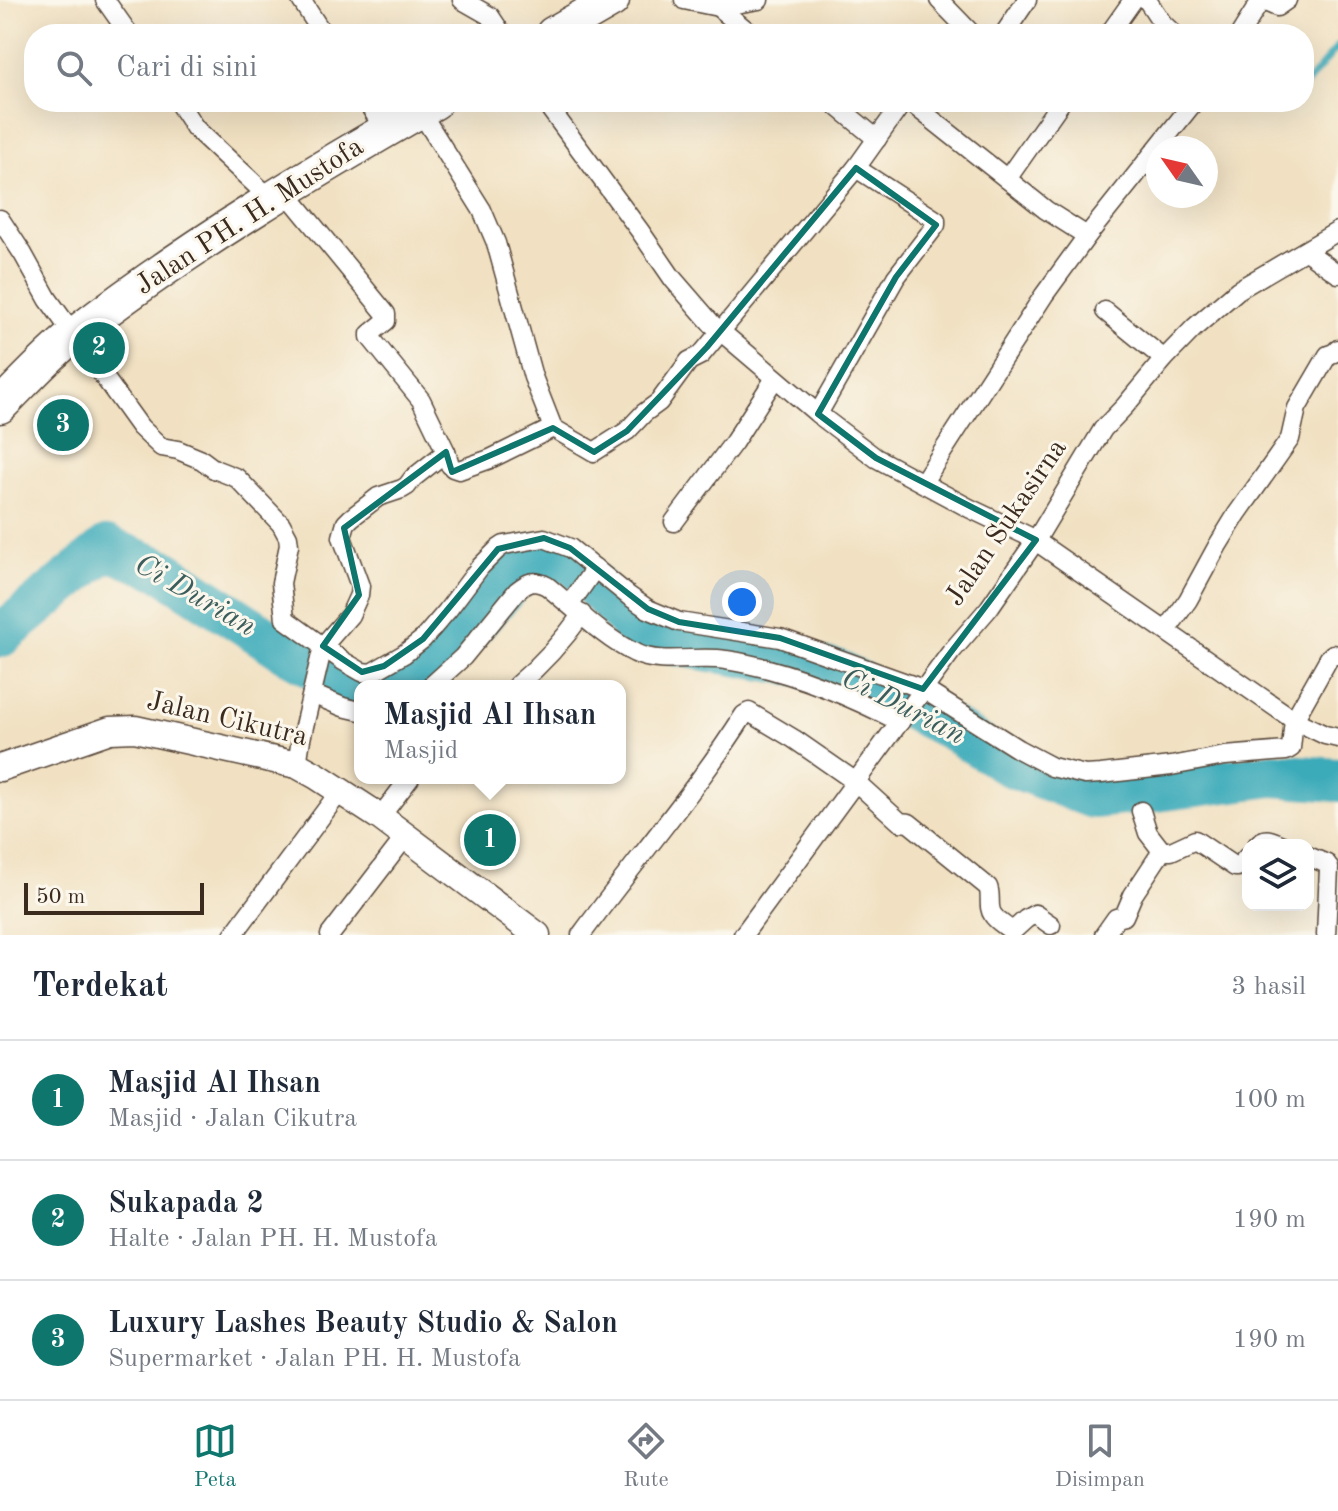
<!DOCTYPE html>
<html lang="id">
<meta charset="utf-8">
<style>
:root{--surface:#fff;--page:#f2f2f3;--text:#1f2937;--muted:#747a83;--line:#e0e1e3;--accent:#0f766e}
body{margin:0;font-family:"Old Standard TT",serif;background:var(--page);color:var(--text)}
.controls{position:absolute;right:24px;bottom:24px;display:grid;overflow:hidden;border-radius:16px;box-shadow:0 8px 32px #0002}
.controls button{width:72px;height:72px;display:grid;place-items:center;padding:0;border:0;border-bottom:2px solid var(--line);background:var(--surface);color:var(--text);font:40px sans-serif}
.compass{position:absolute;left:1146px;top:136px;width:72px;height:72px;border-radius:50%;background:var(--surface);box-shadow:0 8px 32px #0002;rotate:304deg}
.scale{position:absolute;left:24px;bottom:20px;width:180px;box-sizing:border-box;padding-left:8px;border:4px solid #3b2a1e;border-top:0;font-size:22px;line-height:28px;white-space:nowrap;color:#3b2a1e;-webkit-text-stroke:6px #fbf7ec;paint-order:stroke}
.you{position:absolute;left:742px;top:602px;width:28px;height:28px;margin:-20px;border:6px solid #fff;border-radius:50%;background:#1a73e8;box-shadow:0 0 0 12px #1a73e833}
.badge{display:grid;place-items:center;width:52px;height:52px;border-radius:50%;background:var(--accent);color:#fff;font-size:26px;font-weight:700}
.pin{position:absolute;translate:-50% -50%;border:4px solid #fff;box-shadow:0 2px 8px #0006}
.popup{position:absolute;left:354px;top:680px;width:272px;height:104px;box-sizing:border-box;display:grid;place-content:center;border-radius:16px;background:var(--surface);filter:drop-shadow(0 2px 6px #0005);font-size:26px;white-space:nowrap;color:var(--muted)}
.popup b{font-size:30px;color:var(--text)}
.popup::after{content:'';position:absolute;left:50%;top:100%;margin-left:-16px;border:16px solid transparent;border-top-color:var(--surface)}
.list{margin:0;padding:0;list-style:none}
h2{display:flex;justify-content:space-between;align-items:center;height:104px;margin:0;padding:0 32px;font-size:34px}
h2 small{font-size:26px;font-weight:400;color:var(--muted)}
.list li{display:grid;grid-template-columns:52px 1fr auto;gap:24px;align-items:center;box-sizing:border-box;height:120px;padding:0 32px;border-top:2px solid var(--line)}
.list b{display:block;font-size:30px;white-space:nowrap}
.list p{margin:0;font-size:26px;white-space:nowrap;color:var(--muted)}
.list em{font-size:26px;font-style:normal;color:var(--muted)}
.icon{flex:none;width:44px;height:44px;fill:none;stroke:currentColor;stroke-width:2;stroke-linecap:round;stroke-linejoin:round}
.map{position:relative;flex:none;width:1338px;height:935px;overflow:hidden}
.search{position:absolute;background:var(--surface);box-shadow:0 8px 32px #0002;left:24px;right:24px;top:24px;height:88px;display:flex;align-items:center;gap:20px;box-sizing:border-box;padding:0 28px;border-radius:32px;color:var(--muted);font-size:30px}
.sheet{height:464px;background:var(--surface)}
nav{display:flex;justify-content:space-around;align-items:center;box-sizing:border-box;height:112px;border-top:2px solid var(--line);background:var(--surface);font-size:22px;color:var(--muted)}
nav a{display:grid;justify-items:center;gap:4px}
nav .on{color:var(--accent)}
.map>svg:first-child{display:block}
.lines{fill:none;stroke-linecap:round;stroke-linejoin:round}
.stream{stroke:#3baab9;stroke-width:7}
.river{stroke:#3baab9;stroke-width:44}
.street-casing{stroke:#564537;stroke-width:21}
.secondary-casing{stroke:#564537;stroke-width:29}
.highway-casing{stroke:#564537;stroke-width:37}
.street{stroke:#fff;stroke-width:18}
.secondary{stroke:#fff;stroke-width:26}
.highway{stroke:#fff;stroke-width:34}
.marked{fill:none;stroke:#0f766e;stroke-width:6;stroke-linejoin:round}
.labels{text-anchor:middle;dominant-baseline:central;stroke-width:6;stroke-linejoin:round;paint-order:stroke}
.street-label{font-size:28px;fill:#3b2a1e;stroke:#fbf7ec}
.water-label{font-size:30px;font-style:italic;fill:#3b5d5c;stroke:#fbf7ec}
</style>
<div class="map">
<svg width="1338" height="935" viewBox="0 0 1338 935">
<rect width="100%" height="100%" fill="#fbf7ec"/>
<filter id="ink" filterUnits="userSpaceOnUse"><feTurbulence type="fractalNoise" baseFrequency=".0125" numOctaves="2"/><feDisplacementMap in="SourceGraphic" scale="16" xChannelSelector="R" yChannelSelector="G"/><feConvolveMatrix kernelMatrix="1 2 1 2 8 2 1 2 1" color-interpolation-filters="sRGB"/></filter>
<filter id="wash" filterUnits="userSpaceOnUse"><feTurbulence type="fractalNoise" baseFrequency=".006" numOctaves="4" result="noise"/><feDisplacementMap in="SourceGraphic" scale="32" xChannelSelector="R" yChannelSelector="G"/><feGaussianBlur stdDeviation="1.8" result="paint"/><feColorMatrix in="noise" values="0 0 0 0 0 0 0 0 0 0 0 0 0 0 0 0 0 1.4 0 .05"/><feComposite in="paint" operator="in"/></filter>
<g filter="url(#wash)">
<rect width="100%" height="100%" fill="#f1e1c2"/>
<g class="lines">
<polyline class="stream" points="1304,87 1338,46"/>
<g class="river">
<polyline points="0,636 107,548 162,570 285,650 349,687 360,690"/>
<polyline points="400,686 463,636 535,555 574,564 645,639 836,671 952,729 1010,765 1093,797 1142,792 1273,775 1338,780"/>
</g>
</g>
</g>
<g filter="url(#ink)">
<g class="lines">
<defs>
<g id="street">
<polyline points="105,0 129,34"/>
<polyline points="301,0 323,34"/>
<polyline points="462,0 490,16 502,34"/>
<polyline points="684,0 718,7 751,34"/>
<polyline points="939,0 972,34"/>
<polyline points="1147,0 1163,24 1174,34"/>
<polyline points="718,7 759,0"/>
<polyline points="1004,34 1027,0"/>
<polyline points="1109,34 1133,0"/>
<polyline points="1240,34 1260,2 1263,1 1277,7 1287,0"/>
<polyline points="178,102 195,128 272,200"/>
<polyline points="367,102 385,130"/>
<polyline points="545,102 640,231 673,279 712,324 818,414 876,458 969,508 1030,537 1294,720 1325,735 1338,738"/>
<polyline points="832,102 877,139"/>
<polyline points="910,102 1007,179 1061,102"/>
<polyline points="420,111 482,210 496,243 533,377 553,428 594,452 627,431 644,413 659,402 689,361 701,355 856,168 903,102"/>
<polyline points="1007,179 1046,210 1087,236"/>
<polyline points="285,191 386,314 386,321 370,334 370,337 421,400 446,452 450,465 453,468 459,470 490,459 553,428"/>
<polyline points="0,219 23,254 48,299 140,427 161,447 178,450 202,460 214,469 237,478 281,524 288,537 289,545 281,583 285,619 343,661 362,672 371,673 404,654 423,639 447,611 480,567 498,549 504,545 544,538 570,548 629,596 648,609 679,622 780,638 923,689 1018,749 1052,767 1085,775 1101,774 1171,766 1225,756 1286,751 1291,748 1294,720 1329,658 1333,654 1338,655"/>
<polyline points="1306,251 1338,274"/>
<polyline points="1105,311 1164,359"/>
<polyline points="818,414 896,277 936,225 936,220 856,168"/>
<polyline points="923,482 1044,295 1087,236 1194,102"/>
<polyline points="674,522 734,442 775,378"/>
<polyline points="570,604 595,568"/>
<polyline points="1166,631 1188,600 1218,545 1237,514 1290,439 1297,408 1328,355 1334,353 1338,349"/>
<path d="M431,686L463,657L517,591C528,582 534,579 547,586C573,607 605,639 635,653C661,666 698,655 726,660C786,669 846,694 900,722"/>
<path d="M516,686C541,665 563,641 582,614"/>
<polyline points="312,694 343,707 360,711"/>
<polyline points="297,765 301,739 323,646 350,615 359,595 360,586 342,537 346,523 351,518 378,497 402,489 407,486 413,478 446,452"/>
<polyline points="380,817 410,778"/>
<path d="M1257,845C1266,835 1272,841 1283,845"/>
<polyline points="1162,851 1171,851 1195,840 1235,867 1238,867 1248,856"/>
<polyline points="1308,856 1327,864 1329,868 1326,935"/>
<polyline points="233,935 341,790"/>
<polyline points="330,935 406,836"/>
<path d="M581,935C635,861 695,792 744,715L749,712L794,739L856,782L900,822L909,823L988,887C992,896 987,907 993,915C996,920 1004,925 1009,929H1015L1026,919L1035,914L1051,925"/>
<polyline points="743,935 951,652 989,608 1036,540 1103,429 1125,406 1164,359 1195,327 1238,290 1338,231"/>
<polyline points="1104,935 1116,918 1124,916 1133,895 1162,851 1148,833 1141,811"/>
</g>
<polyline id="secondary" points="0,768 110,730 135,729 297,765 317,776 380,817 537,935"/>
<g id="highway">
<polyline points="553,34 612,0"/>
<path d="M0,406C23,383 50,353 75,334C188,247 311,173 435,102"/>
</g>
</defs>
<use href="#street" class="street-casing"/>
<use href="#secondary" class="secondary-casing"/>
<use href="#highway" class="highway-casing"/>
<use href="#street" class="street"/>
<use href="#secondary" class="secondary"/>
<use href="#highway" class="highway"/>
</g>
</g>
<path class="marked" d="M856,168L936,225L896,277L818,414L876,458L1036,540L923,689L780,638L679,622L648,609L570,548L544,538L498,549L423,639L384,666L362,672L323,646L359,595L344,528L446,452L452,472L553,428L594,452L627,431L707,347Z"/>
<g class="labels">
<g class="street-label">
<text transform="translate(250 217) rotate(-33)">Jalan PH. H. Mustofa</text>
<text transform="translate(1007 523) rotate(-56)">Jalan Sukasirna</text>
<text transform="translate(227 720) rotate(13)">Jalan Cikutra</text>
</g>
<g class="water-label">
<text transform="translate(195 596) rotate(30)">Ci Durian</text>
<text transform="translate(903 707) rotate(27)">Ci Durian</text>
</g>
</g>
</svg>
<div class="controls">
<button><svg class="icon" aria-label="layers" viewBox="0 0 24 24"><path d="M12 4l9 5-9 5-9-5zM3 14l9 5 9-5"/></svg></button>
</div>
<svg class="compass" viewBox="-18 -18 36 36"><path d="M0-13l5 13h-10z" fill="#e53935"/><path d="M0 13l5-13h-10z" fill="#747a83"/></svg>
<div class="scale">50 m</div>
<div class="you"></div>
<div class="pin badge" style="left:490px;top:840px">1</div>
<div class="popup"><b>Masjid Al Ihsan</b>Masjid</div>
<div class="pin badge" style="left:99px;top:348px">2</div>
<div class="pin badge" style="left:63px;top:425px">3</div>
<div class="search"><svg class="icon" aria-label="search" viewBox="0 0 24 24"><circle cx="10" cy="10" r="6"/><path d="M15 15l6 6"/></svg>Cari di sini</div>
</div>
<section class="sheet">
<h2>Terdekat<small>3 hasil</small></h2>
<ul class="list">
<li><span class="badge">1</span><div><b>Masjid Al Ihsan</b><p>Masjid · Jalan Cikutra</p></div><em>100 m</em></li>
<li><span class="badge">2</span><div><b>Sukapada 2</b><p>Halte · Jalan PH. H. Mustofa</p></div><em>190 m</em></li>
<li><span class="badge">3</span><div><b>Luxury Lashes Beauty Studio &amp; Salon</b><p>Supermarket · Jalan PH. H. Mustofa</p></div><em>190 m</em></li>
</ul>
</section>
<nav>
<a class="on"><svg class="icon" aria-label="map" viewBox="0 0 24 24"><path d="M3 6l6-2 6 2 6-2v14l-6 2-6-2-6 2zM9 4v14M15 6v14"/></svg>Peta</a>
<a><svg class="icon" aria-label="directions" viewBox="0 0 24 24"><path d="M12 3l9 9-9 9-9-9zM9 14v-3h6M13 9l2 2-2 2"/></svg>Rute</a>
<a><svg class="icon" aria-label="saved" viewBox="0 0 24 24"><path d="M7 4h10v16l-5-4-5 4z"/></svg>Disimpan</a>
</nav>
